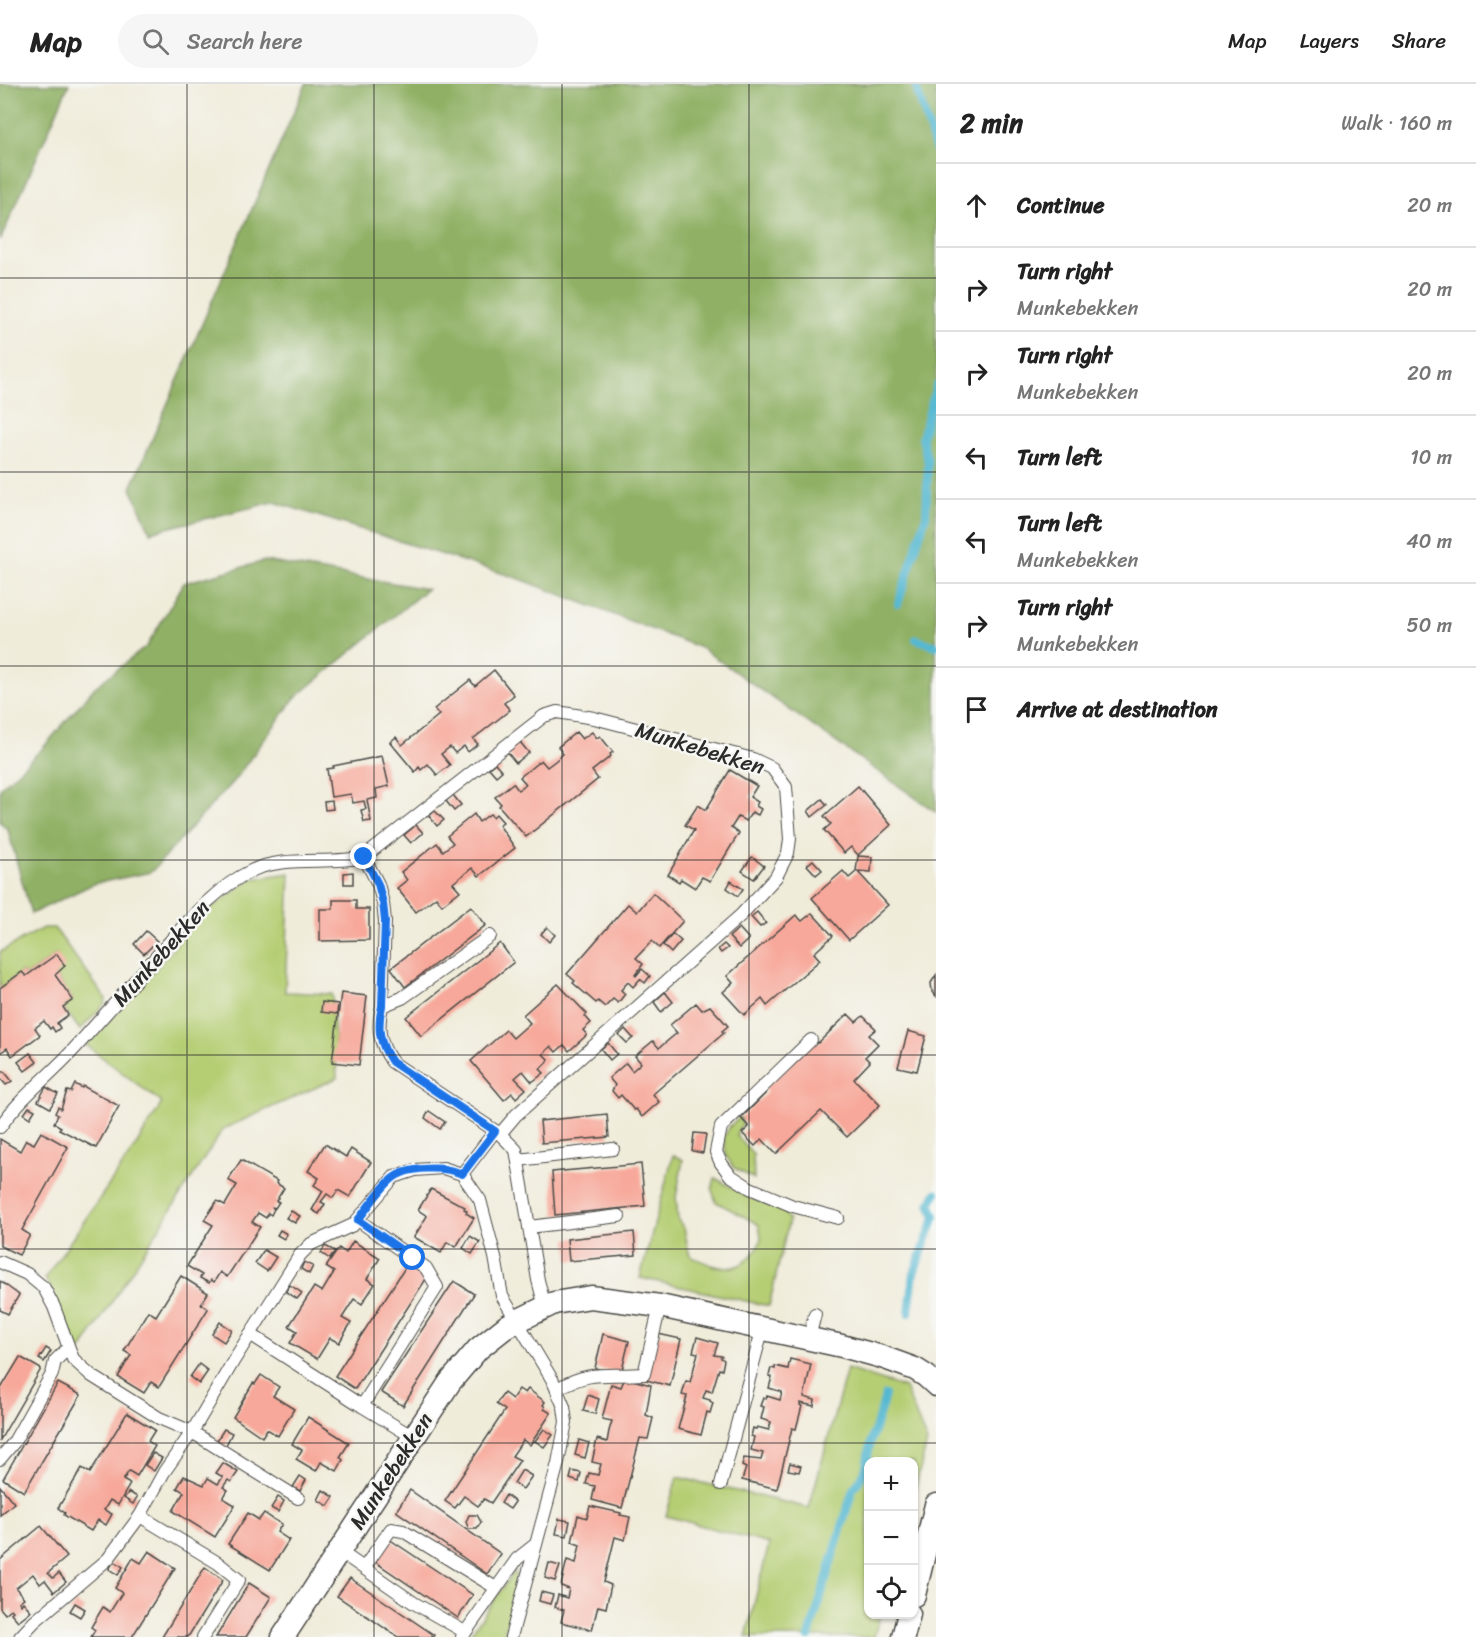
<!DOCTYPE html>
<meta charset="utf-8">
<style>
:root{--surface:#fff;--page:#f6f6f6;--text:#222;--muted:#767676;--line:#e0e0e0}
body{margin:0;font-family:Sriracha,sans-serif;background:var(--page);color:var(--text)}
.controls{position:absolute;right:18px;bottom:18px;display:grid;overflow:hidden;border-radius:12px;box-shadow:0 2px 4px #0004}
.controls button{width:54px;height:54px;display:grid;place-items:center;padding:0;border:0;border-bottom:2px solid var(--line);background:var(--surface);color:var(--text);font:30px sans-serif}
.stop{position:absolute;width:18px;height:18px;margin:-14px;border:4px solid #1a73e8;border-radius:50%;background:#fff}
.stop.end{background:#1a73e8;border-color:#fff;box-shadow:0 2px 6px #0008}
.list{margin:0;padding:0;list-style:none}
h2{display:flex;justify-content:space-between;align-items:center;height:78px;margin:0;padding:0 24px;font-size:26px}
h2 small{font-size:20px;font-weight:400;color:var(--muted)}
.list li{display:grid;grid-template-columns:39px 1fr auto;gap:18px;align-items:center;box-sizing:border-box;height:84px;padding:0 24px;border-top:2px solid var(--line)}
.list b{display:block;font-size:22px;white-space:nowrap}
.list p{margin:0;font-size:20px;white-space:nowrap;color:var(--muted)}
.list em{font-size:20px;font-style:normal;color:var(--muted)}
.icon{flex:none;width:33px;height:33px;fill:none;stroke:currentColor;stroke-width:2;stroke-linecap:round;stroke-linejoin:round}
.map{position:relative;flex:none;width:936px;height:1553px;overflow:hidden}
header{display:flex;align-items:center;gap:36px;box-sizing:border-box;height:84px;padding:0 30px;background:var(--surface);border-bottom:2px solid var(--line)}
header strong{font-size:28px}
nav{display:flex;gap:33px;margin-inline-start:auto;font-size:21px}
.search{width:420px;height:54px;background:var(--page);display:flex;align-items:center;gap:15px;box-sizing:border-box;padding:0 21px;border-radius:33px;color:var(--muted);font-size:22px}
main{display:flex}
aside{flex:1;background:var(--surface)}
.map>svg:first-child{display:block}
.green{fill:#b5ce73;stroke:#707c4f;stroke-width:1.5}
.forest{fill:#90b165;stroke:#5e6e48;stroke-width:1.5}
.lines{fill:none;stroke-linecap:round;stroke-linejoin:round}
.stream{stroke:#54b8d2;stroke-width:8}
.building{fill:#f7a89a}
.service-casing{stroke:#494845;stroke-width:14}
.minor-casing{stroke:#494845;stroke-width:25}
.service{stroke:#fff;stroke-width:12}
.minor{stroke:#fff;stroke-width:22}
.route{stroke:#1a73e8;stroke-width:8}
.grid{fill:none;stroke:#2b2b2b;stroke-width:1.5;stroke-opacity:0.55}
.labels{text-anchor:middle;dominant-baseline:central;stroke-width:5;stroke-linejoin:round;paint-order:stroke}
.street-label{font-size:22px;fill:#2b2b2b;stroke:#f6f6f2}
</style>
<header>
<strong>Map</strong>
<div class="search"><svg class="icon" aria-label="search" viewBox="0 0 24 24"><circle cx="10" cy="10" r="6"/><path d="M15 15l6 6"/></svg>Search here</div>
<nav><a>Map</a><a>Layers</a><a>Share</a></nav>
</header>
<main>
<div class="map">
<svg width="936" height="1553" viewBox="0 0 936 1553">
<rect width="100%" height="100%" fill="#f6f6f2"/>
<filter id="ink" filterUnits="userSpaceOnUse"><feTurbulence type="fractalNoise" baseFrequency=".0167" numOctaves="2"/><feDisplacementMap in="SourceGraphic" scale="12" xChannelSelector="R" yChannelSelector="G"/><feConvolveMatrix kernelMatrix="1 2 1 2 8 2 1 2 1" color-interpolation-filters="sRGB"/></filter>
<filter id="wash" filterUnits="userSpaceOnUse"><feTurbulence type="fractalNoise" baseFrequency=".008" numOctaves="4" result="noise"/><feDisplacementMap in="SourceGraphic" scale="24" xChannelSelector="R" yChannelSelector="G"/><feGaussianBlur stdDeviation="1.35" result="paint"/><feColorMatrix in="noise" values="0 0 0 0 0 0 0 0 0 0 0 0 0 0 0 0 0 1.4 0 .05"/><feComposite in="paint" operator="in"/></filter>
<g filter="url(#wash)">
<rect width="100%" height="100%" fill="#f0ecda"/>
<g class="green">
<polygon points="290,789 285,908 332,910 337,994 223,1045 79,1269 45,1194 135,1063 162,1019 86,961 131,914 199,833 251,795"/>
<polygon points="43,844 54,844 58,849 106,915 105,920 80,946 63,923 73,916 55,891 57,870 26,892 22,888 0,904 0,868"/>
<polygon points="740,1033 743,1041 737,1048 737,1052 753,1070 754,1095 734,1084 726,1072 724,1053 730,1042"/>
<path d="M673,1071L683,1076L676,1113L678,1136L684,1144L689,1169L692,1173C704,1178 720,1186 733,1183C743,1182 757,1168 760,1158C762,1152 760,1145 758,1140L716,1118L712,1106L715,1094L747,1112L784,1126L789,1136L769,1222L640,1194Z"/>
<polygon points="847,1285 905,1304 927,1358 914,1409 914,1378 868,1378 868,1530 880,1531 874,1553 746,1553 769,1460 666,1432 677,1393 809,1424"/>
<polygon points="515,1486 517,1501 504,1553 468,1553"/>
</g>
<g class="forest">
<polygon points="0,0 69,0 0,157"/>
<polygon points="306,0 936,0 936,728 701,564 520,495 274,418 150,448 131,404"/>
<polygon points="265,477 427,505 294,615 236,694 151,788 93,800 31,830 8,746 0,738 0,704 42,665 95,603 147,562 184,499"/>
</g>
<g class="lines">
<g class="stream">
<polyline points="915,0 936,66"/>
<polyline points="898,520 926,432 928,378 922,354 936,302"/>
<polyline points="916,555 936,562"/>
<polyline points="909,1229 914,1189 935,1133 930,1119 936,1109"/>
<path d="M809,1553L853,1405C870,1385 865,1379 871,1357C876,1342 881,1327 885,1311"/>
</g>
</g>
<g id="blocks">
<g class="building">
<polygon points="494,586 514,611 504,619 510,626 473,655 478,660 468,668 464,662 455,669 450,663 441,670 450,681 437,691 428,680 421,686 419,683 415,688 390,658 396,653 402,661 439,631 434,625 470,596 475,602"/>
<polygon points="576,648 582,655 592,648 597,654 600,652 613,668 610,670 611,672 592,687 598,695 526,753 499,722 501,720 495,713 513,699 518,706 526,700 520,693 541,676 547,683 555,677 563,670 558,663"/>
<polygon points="520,658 529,669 516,679 507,668"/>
<polygon points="382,672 389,702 376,705 377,714 367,716 371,737 364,738 361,726 366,725 364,717 353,719 351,710 331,713 327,685 334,684 333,682"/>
<polygon points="495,679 502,687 496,692 489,684"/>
<polygon points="730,686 757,702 750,713 758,718 756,722 761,725 758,731 752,728 746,737 738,733 731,744 739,749 710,797 702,793 695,804 681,795 679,798 668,791 694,746 685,741 698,721 706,726"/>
<polygon points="858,702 891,741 858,771 851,763 844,769 824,746 831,740 824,732"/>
<polygon points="453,711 461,721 454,727 446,717"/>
<polygon points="822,715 827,721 812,733 808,727"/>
<polygon points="332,717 333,725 325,726 324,718"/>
<polygon points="435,727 444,736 437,742 429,732"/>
<polygon points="474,730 479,738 490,730 493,733 496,730 503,738 499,741 515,764 479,792 472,784 453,799 460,807 442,821 436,813 416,828 397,804 407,796 401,788 437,759 443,767 453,759 447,752"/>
<polygon points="416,741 423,749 411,759 404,751"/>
<polygon points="858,772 872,773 871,788 856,787"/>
<polygon points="752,773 764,782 754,795 742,787"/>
<polygon points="813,776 822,786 816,791 807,781"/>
<polygon points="843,787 849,794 857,787 888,821 849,856 812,814"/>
<polygon points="353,788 353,800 344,800 344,789"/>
<polygon points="731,797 743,805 738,812 727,804"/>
<polygon points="653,809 683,837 659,864 652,857 636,874 643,880 635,891 636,892 642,885 650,892 645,899 640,895 633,903 628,898 621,906 625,910 618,919 613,915 605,923 598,917 596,919 573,899 575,897 567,890 628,820 637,828"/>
<polygon points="333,816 356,816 356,825 369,825 369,856 320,857 320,825 333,825"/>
<polygon points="471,822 486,841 405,903 391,884"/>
<polygon points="757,828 766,839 760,843 751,833"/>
<polygon points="812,829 833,852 814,869 820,876 767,922 762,915 744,931 723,908 733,899 727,892 796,831 802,837"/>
<polygon points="547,843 555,851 549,858 541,850"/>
<polygon points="739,844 749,855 739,864 729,853"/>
<polygon points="146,847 157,857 144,870 134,860"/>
<polygon points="673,850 681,857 671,869 663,861"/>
<polygon points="500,859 514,878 421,952 406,933"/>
<polygon points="724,860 728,864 721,869 718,865"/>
<polygon points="57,870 65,882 55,891 73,916 63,923 68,931 57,939 60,944 55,948 52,943 50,945 44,937 35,944 40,951 12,972 7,964 0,969 0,904 22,888 26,892"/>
<polygon points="936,891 936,912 932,907 931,899"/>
<polygon points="558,900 587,930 585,932 591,939 583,946 587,951 569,967 564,961 556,968 551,962 543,970 549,976 540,985 544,989 532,998 523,987 515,994 526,1005 516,1014 512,1009 504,1016 471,977 506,946 513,954 530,939 523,931"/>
<polygon points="665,908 673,918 661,928 654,918"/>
<polygon points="341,909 367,912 359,981 332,978"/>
<polygon points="322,918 338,920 337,930 321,928"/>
<polygon points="696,919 702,926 710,922 728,942 722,947 724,949 653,1010 659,1018 642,1033 636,1025 634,1026 621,1011 618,1014 612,1007 615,1001 609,994 626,979 632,987 641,979 635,972 653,957 659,964 677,949 670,941"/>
<polygon points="848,930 856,938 863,932 876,945 869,951 878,960 865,973 870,978 854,995 880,1021 847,1053 821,1027 776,1070 762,1055 755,1062 742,1049 749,1043 741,1034 767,1008 764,1005 814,956 818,959"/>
<polygon points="625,945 633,954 627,959 619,951"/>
<polygon points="908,947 926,952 917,987 898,983"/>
<polygon points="608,959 617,970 610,976 601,965"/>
<polygon points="30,969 37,978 25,987 18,978"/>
<polygon points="4,987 12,997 6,1001 0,994 0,990"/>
<polygon points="75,1000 82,1004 83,1002 119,1022 96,1064 59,1045 61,1043 54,1039 58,1031 55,1029 58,1023 61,1025 67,1007 71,1008"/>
<polygon points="46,1003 58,1010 50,1024 38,1017"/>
<polygon points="29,1023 35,1026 30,1034 24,1030"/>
<polygon points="429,1027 445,1038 440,1045 425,1034"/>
<polygon points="607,1030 609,1053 542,1059 540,1037"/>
<polygon points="41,1048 68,1063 22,1146 30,1151 19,1171 0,1162 0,1055 20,1067 26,1056 34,1060"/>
<polygon points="694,1049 706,1050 703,1069 692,1067"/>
<polygon points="325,1060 346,1073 351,1065 371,1078 350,1113 338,1106 333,1114 327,1110 321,1118 325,1120 319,1130 312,1126 323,1107 314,1101 319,1094 308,1087"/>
<polygon points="241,1076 277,1097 276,1099 284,1104 276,1117 279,1118 275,1124 272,1123 274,1125 271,1131 268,1129 266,1134 258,1129 252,1138 260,1143 227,1193 220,1188 214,1198 211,1196 209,1199 200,1194 202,1191 187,1182 213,1141 204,1136 217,1117 225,1121 237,1101 228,1096"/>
<polygon points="641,1080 645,1122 555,1131 552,1088"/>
<polygon points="431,1105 465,1123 464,1125 467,1127 466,1129 474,1134 456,1163 447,1158 441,1169 414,1153 427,1132 418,1126"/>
<polygon points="291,1127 300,1132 295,1139 286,1134"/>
<polygon points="280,1146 287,1150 284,1155 277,1151"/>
<polygon points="634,1148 636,1171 569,1177 567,1155"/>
<polygon points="470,1152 480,1158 472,1170 463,1164"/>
<polygon points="353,1157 380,1174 367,1195 375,1200 362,1220 354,1215 342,1234 351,1239 339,1259 330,1254 317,1275 290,1259 297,1247 289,1242 314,1203 322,1208 334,1188 326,1183 339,1164 346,1169"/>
<polygon points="325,1162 335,1167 330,1175 321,1169"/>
<polygon points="264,1166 276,1173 267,1187 255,1179"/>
<polygon points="304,1178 313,1182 309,1190 301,1185"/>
<polygon points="408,1179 428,1192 355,1305 335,1292"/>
<polygon points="181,1192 208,1209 201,1220 208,1225 159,1303 151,1298 144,1309 118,1293 131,1271 124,1267 148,1227 156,1232"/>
<polygon points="0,1197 19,1211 8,1230 0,1226"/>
<polygon points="454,1197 474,1210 403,1322 381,1308"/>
<polygon points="290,1201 302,1209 297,1215 286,1208"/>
<polygon points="220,1238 232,1246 224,1258 212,1250"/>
<polygon points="603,1250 629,1257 621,1290 595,1284"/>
<polygon points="658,1250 681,1255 670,1302 646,1296"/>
<polygon points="697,1253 718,1259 714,1271 722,1272 721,1274 724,1276 722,1286 719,1285 712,1308 706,1306 703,1314 710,1316 710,1317 713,1319 710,1329 707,1328 701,1351 678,1345 687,1312 682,1311 686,1297 690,1298 698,1269 693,1268"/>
<polygon points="46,1264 51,1267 44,1278 39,1275"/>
<polygon points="20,1273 41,1285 0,1356 0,1306"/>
<polygon points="790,1275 811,1280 804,1313 815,1316 814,1322 800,1319 800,1321 802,1322 796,1345 792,1344 777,1405 742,1396 746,1384 742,1382 744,1374 761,1376 763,1369 751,1366 754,1353 751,1352 753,1344 756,1345 757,1343 769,1346 771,1338 761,1335 764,1323 760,1322 763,1314 766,1315 767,1312 780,1316 782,1308 769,1304 772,1293 769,1292 771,1284 775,1285 775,1282 788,1285"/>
<polygon points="199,1280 208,1287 199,1300 190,1293"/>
<polygon points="261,1291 279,1303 273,1312 294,1325 278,1352 267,1345 262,1353 233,1333 253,1299 255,1300"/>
<polygon points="625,1294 651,1301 646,1331 653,1334 648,1355 640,1354 622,1424 592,1416 595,1402 586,1400 589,1389 598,1391 601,1380 592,1378 597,1355 607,1358 609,1347 612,1337 602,1335 611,1300 621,1303"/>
<polygon points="58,1299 81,1311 24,1408 3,1395"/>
<polygon points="519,1305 525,1309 528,1305 540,1314 545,1318 543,1321 545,1323 544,1325 551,1329 530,1361 523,1356 512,1372 520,1376 491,1419 484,1415 478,1422 464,1412 455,1424 445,1417 505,1326 496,1320 504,1309 512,1315"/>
<polygon points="588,1311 599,1315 595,1330 583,1327"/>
<polygon points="127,1329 155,1346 148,1357 155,1362 137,1392 129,1387 123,1396 130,1400 118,1421 110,1416 104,1426 112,1430 106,1441 98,1436 91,1447 64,1431 65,1429 58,1424 82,1384 90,1389"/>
<polygon points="308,1333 349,1359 340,1373 343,1376 337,1387 321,1378 316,1387 296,1375 302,1366 292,1360"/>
<polygon points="224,1345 232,1349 225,1363 216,1358"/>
<polygon points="544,1345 553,1351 544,1363 535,1357"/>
<polygon points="579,1356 589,1359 585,1374 575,1371"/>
<polygon points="153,1369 162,1374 154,1387 145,1381"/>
<polygon points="223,1379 238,1388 231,1398 228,1396 223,1403 228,1406 223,1414 235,1421 215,1453 173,1427 184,1408 177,1404 184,1392 204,1401 208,1394 218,1400 223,1393 216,1389"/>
<polygon points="790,1379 801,1382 799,1388 788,1386"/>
<polygon points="522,1386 532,1392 523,1405 514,1399"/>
<polygon points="572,1387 581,1389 579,1398 570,1395"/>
<polygon points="300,1392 306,1396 300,1407 293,1403"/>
<polygon points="0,1402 14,1419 0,1431"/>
<polygon points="323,1406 334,1413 328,1422 318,1416"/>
<polygon points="410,1406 501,1470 487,1490 396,1427"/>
<polygon points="129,1408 137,1413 133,1420 124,1414"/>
<polygon points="506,1411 515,1418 510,1425 501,1419"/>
<polygon points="278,1413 284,1417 278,1428 271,1424"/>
<polygon points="590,1422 621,1429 620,1431 630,1433 625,1456 615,1453 604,1498 611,1501 606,1524 598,1522 592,1546 561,1538 564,1526 555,1523 558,1511 567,1514 569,1505 561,1502 564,1488 567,1476 576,1479 580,1461 572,1458 578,1431 587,1434"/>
<polygon points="248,1429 259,1436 264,1429 273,1435 282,1440 277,1448 289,1456 270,1486 228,1460"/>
<polygon points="469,1431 477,1431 481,1438 477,1445 469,1445 466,1438"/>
<polygon points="559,1435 570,1437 567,1452 556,1450"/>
<polygon points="41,1442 67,1473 48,1489 53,1494 59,1489 66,1498 54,1508 45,1496 40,1500 33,1490 16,1504 24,1514 19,1518 21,1521 23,1518 31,1527 18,1537 11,1529 13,1527 11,1525 5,1530 0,1524 0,1476"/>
<polygon points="389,1455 473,1511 458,1534 374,1477"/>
<polygon points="149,1467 175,1484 132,1553 91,1553 95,1546 91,1543 103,1523 110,1528 122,1509 115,1504 133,1474 141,1479"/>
<polygon points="114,1477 123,1483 118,1491 109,1485"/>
<polygon points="549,1479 560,1482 555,1497 545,1494"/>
<polygon points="205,1483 223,1496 188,1553 162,1553"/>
<polygon points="350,1494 434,1551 433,1553 398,1553 337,1512"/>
<polygon points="249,1499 271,1513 246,1553 216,1553"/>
<polygon points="541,1508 553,1511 550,1520 539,1517"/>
<polygon points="75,1519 85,1525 80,1533 70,1527"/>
</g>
</g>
</g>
<g filter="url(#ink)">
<use href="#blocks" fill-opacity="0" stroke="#494845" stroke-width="1.5"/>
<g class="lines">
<defs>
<g id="service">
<path d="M364,773L378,800L383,819L385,837L382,922C377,944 379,959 392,978L500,1050L516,1066L538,1196L545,1223"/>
<polyline points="382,922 402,914 490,852"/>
<polyline points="811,956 721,1043 716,1068 721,1079 730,1091 750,1104 793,1122 838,1134"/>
<path d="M0,1043C22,1011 50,992 75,964C103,933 130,902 157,872C186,840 212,806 251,787C283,771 329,781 364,773L544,632L557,628L594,634L753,675L772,684L786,703L790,755L788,769L776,793L741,831L516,1031L500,1050"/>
<polyline points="518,1076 613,1065"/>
<polyline points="462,1090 495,1047"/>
<polyline points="358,1136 426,1184 437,1203 362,1322 413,1353"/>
<polyline points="529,1143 619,1132"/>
<polyline points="0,1178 27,1190 44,1204 54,1223 73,1275 92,1292 159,1334 192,1348 298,1414"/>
<polyline points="250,1250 362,1322"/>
<polyline points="809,1254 815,1230"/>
<path d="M557,1305C592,1285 607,1293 644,1290L660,1222"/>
<polyline points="0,1375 14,1358 52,1290 55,1277 68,1264"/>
<polyline points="721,1400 763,1243"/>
<polyline points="140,1432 218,1479 239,1496 203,1553"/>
<polyline points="339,1467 414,1519 465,1548"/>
<polyline points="364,1484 391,1445 403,1447 496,1504"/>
<polyline points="20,1553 34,1538 108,1475 140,1432 164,1388 192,1348 234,1276 300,1171 311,1160 353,1141 394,1093 415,1086 443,1084 462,1090 480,1116 495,1173 502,1212 553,1297 564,1323 566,1338 558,1379 511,1553"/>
<polyline points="462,1553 517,1475 536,1460"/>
</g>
<g id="minor">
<polyline points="914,1511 936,1421"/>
<polyline points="283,1553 450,1298 478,1265 507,1242 554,1219 591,1213 660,1222 842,1262 882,1273 915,1285 926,1292 936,1301"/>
<polyline points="903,1553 909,1530"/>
</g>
</defs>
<use href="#service" class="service-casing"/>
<use href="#minor" class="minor-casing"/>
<use href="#service" class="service"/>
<use href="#minor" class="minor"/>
</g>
</g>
<g class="lines" filter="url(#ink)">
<path class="route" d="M364,773L378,800L383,819L385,837L382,922C377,944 379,959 392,978L495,1047L462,1090C445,1082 407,1082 392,1095C379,1106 369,1122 358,1136L413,1174"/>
</g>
<path class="grid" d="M187,0V1553M374,0V1553M562,0V1553M749,0V1553M0,194H936M0,388H936M0,582H936M0,776H936M0,971H936M0,1165H936M0,1359H936"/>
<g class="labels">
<g class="street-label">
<text transform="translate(700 664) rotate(17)">Munkebekken</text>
<text transform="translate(161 869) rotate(-48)">Munkebekken</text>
<text transform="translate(391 1387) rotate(-57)">Munkebekken</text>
</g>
</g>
</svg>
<div class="controls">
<button>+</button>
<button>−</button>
<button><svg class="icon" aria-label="locate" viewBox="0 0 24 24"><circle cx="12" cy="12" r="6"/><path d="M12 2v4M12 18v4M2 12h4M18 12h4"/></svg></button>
</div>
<div class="stop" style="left:413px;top:1174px"></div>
<div class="stop end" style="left:364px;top:773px"></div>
</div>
<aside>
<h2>2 min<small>Walk · 160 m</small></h2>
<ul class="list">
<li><svg class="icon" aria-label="ahead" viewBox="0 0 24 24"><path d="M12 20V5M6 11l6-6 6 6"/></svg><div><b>Continue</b></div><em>20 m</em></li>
<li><svg class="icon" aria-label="right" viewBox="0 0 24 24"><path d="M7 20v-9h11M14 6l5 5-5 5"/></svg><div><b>Turn right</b><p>Munkebekken</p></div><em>20 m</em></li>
<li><svg class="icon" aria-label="right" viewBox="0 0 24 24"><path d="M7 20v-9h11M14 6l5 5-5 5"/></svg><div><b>Turn right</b><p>Munkebekken</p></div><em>20 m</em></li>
<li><svg class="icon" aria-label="left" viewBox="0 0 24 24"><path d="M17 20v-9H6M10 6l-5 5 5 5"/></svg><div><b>Turn left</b></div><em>10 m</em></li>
<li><svg class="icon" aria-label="left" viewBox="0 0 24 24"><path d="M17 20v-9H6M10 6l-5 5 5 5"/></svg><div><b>Turn left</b><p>Munkebekken</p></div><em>40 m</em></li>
<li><svg class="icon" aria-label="right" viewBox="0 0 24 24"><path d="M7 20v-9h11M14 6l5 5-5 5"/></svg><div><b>Turn right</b><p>Munkebekken</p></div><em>50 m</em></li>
<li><svg class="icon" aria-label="arrive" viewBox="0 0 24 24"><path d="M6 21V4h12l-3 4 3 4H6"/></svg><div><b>Arrive at destination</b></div></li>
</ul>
</aside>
</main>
